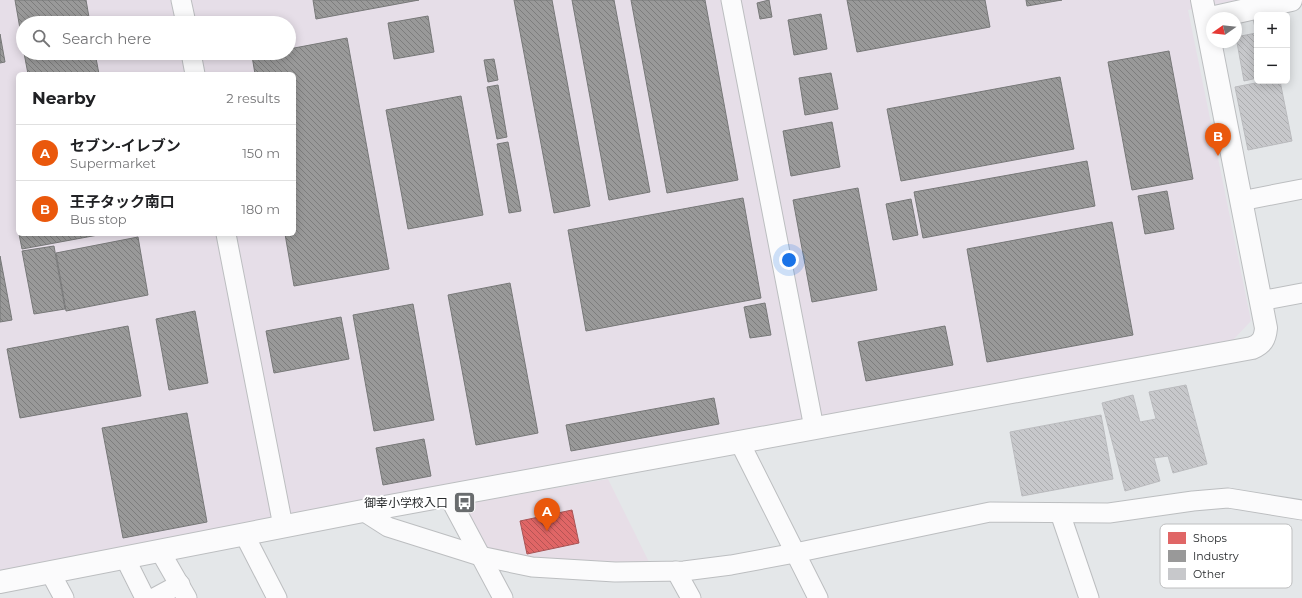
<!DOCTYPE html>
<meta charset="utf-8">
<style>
:root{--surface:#fff;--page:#f6f6f6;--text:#202124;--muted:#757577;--line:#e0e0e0;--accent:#ea580c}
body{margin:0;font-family:Montserrat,"Noto Sans JP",sans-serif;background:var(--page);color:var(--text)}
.controls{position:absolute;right:12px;top:12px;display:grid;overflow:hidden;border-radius:6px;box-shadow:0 2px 10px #0003}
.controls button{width:36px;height:36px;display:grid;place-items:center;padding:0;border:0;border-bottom:1px solid var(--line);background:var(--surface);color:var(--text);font:20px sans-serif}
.compass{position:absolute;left:1206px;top:12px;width:36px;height:36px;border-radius:50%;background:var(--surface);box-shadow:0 2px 10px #0003;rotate:256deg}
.you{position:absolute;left:789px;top:260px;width:14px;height:14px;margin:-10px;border:3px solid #fff;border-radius:50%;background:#1a73e8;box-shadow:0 0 0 6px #1a73e833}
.badge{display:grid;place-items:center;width:26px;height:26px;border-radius:50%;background:var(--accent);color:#fff;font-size:13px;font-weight:700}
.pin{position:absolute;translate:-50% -33px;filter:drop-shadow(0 1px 2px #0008)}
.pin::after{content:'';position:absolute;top:21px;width:14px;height:12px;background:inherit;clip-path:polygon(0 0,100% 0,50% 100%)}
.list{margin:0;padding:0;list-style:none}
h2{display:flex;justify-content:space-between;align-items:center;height:52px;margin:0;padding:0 16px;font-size:17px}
h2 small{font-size:13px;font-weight:400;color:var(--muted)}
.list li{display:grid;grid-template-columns:26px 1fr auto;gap:12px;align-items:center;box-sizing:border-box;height:56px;padding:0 16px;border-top:1px solid var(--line)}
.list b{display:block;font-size:15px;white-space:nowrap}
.list p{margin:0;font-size:13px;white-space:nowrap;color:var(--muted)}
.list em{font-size:13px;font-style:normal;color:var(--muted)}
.icon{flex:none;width:22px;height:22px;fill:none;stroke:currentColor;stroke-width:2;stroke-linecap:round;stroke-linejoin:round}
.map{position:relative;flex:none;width:1302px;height:598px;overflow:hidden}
.search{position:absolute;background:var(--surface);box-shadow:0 2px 10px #0003;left:16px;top:16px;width:280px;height:44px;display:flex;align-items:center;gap:10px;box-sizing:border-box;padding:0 14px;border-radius:22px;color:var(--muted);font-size:15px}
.panel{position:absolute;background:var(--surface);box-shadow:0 2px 10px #0003;left:16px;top:72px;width:280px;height:164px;border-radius:6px}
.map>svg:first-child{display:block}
.commercial{fill:#e7dee7}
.industrial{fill:#e6dee8;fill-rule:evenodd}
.shops{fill:url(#shops-back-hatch);stroke:#a85455}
.industry{fill:url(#industry-back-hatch);stroke:#777878}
.building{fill:url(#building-back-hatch);stroke:#babbbe}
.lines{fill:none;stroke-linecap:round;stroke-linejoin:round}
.street-casing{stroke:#bcbec0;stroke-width:21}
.secondary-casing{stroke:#bcbec0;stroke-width:24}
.street{stroke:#fbfbfc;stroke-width:19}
.secondary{stroke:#fbfbfc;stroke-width:22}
.labels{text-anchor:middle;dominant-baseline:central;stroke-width:4;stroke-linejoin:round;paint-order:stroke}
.poi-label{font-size:12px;fill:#272a2c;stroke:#fff;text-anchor:end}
.key{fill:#fff;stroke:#bebfc0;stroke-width:1}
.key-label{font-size:11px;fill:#272a2c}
</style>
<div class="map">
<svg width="1302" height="598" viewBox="0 0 1302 598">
<defs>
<pattern id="shops-back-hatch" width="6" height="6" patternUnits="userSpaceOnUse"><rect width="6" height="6" fill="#e06666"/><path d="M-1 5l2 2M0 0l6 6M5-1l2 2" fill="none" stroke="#b65454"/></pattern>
<pattern id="industry-back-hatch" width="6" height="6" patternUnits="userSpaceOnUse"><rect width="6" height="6" fill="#999"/><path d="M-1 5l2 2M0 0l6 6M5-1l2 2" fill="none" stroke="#7d7d7d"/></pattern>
<pattern id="building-back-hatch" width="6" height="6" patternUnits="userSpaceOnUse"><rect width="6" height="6" fill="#c7c8cb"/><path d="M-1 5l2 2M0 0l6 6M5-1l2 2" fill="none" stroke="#abacae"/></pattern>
</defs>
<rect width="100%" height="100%" fill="#e4e7e9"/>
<polygon class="commercial" points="608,479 651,566 530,561 485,551 457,505"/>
<path class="industrial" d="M0,0H1237L1188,10L1251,321L1233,340L0,575ZM23,23H289V53H23ZM18,74H294V234H18Z"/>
<polygon class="shops" points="572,510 579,543 527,554 520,521"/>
<g class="industry">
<polygon points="15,0 86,0 90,23 23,23 23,46"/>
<polygon points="313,0 419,0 316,19"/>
<polygon points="514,0 552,0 590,206 554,213"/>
<polygon points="572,0 614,0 650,192 609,200"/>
<polygon points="631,0 705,0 738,180 667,193"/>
<polygon points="769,0 772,17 760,19 757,3"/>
<polygon points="847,0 985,0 990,27 857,52"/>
<polygon points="1026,0 1062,0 1027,6"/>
<polygon points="821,14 827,49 794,55 788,20"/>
<polygon points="428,16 434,52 394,59 388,23"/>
<polygon points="0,34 5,62 0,63"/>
<polygon points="347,38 389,269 294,286 285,234 294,234 294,74 255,74 252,56 266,53 289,53 289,49"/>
<polygon points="1169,51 1193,179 1132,190 1108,62"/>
<polygon points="24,53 95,53 99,74 28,74"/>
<polygon points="494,59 498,80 488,82 484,60"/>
<polygon points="831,73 838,109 805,115 799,78"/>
<polygon points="1060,77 1074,149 901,181 887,109"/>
<polygon points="498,85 507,137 497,139 487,87"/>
<polygon points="461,96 483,215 408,229 386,110"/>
<polygon points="832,122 840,167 791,176 783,131"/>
<polygon points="508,142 521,211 509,213 497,144"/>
<polygon points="1087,161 1095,206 923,238 914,192"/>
<polygon points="858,188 877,290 812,302 793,200"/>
<polygon points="1167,191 1174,229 1145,234 1138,196"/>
<polygon points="743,198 761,298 586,331 568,230"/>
<polygon points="911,199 918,235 893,240 886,204"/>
<polygon points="1112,222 1133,335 987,362 967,249"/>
<polygon points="19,234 97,234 98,235 22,249"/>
<polygon points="138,237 148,295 66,311 56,253"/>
<polygon points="54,246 65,309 34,314 22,251"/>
<polygon points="0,256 12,320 0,322"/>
<polygon points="510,283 538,433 476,445 448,295"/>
<polygon points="765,303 771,335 750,338 744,307"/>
<polygon points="413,304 434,420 374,431 353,315"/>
<polygon points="195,311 208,383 169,390 156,319"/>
<polygon points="341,317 349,359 274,373 266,331"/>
<polygon points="128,326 141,396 20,418 7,349"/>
<polygon points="945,326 953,365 866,381 858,342"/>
<polygon points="714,398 719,424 571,451 566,425"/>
<polygon points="187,413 207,522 123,538 102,428"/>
<polygon points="424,439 431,476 383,485 376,448"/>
</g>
<g class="building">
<polygon points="1257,17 1257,78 1244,81 1236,37 1256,33 1253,18"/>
<polygon points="1266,81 1280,81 1292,141 1248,150 1235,87"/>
<polygon points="1186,385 1207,464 1173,473 1168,456 1154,458 1160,481 1125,491 1102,403 1133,395 1140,422 1156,419 1149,392"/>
<polygon points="1101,415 1113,479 1022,496 1010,432"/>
</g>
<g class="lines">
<defs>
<g id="street">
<polyline points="181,0 186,23"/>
<polyline points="731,0 814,428"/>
<polyline points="191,53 195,74"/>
<polyline points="1241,201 1302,189"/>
<polyline points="226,234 283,526"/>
<polyline points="1260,301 1302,293"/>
<polyline points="739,441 818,598"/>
<polyline points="448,495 503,598"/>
<polyline points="363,511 388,527 480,556 532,567 615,572 684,571 731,565 795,553 990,512 1109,513 1193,501 1228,498 1302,510"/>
<polyline points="1060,513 1089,598"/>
<polyline points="244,534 277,598"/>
<polyline points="160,551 187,598"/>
<polyline points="125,558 145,598"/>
<polyline points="676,571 691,598"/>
<polyline points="50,572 64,598"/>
<polyline points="154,598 180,584"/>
</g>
<g id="secondary">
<polyline points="1206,19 1291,0"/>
<path d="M0,582L363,511L1252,348C1262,344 1265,339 1266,328L1202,0"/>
</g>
</defs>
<use href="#street" class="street-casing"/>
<use href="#secondary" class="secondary-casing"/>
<use href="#street" class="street"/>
<use href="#secondary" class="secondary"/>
</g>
<defs>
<symbol id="bus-square" viewBox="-11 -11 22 22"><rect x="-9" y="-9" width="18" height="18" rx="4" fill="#696c6e" stroke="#fff"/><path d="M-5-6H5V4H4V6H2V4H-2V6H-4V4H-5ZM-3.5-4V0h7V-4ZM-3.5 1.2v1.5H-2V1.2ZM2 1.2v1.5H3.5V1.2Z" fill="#fff"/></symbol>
</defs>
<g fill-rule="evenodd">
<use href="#bus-square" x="452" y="490" width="25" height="25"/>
</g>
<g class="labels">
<g class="poi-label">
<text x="448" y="502">御幸小学校入口</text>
</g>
</g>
<rect x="1160" y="524" width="132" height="64" rx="6" class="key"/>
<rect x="1168" y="532" width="18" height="12" fill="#e06666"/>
<rect x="1168" y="550" width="18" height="12" fill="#999"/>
<rect x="1168" y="568" width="18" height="12" fill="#c7c8cb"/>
<g class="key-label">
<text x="1193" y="542">Shops</text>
<text x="1193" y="560">Industry</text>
<text x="1193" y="578">Other</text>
</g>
</svg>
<div class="controls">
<button>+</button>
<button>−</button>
</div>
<svg class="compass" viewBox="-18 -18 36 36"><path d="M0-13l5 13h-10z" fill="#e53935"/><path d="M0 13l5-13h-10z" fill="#757577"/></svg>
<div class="you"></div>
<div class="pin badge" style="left:547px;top:531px">A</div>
<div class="pin badge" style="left:1218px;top:156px">B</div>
<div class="search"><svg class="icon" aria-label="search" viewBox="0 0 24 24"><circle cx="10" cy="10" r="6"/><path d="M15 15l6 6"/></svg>Search here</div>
<section class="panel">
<h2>Nearby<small>2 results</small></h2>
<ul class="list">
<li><span class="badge">A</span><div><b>セブン-イレブン</b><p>Supermarket</p></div><em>150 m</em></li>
<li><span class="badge">B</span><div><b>王子タック南口</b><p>Bus stop</p></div><em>180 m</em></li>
</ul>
</section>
</div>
